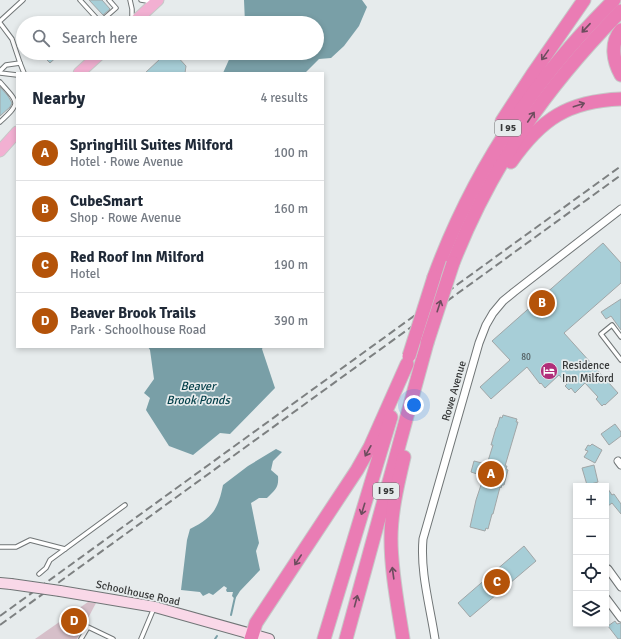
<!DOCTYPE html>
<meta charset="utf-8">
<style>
:root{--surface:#fff;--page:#f2f2f3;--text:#1f2937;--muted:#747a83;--line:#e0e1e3;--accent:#b45309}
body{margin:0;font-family:Signika,sans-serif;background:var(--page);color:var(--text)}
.controls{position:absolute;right:12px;bottom:12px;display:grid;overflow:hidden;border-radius:0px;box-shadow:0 2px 6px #0003}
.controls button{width:36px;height:36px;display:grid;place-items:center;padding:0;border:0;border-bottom:1px solid var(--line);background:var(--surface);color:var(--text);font:20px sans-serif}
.you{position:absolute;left:414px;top:405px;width:14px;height:14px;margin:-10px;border:3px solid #fff;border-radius:50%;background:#1a73e8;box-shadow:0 0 0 6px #1a73e833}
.badge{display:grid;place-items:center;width:26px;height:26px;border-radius:50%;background:var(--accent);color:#fff;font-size:13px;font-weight:700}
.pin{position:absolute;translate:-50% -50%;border:2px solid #fff;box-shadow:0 1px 4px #0006}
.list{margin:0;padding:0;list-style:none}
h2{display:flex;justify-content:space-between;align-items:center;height:52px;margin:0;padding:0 16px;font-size:17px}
h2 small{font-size:13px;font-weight:400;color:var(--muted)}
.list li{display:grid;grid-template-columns:26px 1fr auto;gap:12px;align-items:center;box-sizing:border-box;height:56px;padding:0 16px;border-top:1px solid var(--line)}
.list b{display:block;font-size:15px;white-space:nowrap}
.list p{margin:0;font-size:13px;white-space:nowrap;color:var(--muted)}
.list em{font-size:13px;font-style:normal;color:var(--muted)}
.icon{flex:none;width:22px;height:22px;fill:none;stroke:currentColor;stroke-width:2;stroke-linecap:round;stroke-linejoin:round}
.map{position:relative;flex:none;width:621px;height:639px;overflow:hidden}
.search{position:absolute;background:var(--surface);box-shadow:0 2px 6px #0003;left:16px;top:16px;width:308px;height:44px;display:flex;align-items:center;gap:10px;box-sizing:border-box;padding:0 14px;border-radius:22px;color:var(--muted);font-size:15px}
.panel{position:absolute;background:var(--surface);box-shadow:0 2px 6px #0003;left:16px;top:72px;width:308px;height:276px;border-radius:0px}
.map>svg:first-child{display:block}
.green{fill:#d6bfc9}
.water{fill:#799fa7}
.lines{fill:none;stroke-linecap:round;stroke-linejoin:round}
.stream{stroke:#799fa7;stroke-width:2}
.building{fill:#a7ced7;stroke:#a1a6a7}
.service-casing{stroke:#707576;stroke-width:5.5}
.minor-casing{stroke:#707576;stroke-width:9}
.secondary-casing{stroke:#707576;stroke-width:12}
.primary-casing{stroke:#c7c8c8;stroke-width:13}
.motorway-casing{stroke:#c7c8c8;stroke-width:15}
.service{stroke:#fff;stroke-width:3.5}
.minor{stroke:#fff;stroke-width:7}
.secondary{stroke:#f9d8e8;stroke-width:10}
.primary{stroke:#f2b0d2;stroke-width:11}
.motorway{stroke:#ea7cb4;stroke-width:13}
.rail{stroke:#7d8081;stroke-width:2;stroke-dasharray:8 4;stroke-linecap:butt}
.secondary-bridge-casing{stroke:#707576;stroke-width:12;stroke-linecap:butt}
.motorway-bridge-casing{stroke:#c7c8c8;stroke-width:15;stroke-linecap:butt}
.secondary-bridge{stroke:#f9d8e8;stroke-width:10}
.motorway-bridge{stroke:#ea7cb4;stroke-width:13}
.oneway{stroke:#6d4d5e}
.labels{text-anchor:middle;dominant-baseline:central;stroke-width:3.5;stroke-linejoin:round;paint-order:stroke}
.number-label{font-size:9px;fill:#535e60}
.shield{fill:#e6ebec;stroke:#6c6e6f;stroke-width:1}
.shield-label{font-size:10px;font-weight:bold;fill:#373939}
.poi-label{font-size:11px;fill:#373939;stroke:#e6ebec;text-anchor:start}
.street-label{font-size:11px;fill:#373939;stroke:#e6ebec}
.water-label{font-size:12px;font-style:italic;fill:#003d47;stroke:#e6ebec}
</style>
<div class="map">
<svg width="621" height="639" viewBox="0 0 621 639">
<rect width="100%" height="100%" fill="#e6ebec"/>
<polygon class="green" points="88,602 96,603 77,639 35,639"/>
<g class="water">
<polygon points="244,0 362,0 367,7 359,26 344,46 331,58 319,59 305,73 223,73 232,53 264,53 265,56 271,58 279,57 280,53 317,53 317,23 245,23"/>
<polygon points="148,347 263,347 262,349 275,388 230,434 220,433 193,455 169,446 146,410 150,398 144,393 154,379 150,350"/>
<path d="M276,449L282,452L273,461L271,470L278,476C279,488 275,490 267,498H259L251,503L259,543L256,551L260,570L240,591L235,599L232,596L233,592H227L226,590L227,588L224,586L213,595L209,593L203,596L200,592L181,590L187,540L190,529C212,518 218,510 223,485L248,466Z"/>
</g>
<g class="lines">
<g class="stream">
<polyline points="231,615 235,597"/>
<polyline points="215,639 217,636"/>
</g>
</g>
<g class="building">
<polygon points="89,0 102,0 110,9 103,15"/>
<polygon points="40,53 61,53 50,63"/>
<polygon points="164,53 174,53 186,66 185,73 145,73 160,59 159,58"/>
<polygon points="0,87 8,96 12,103 10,107 0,116"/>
<polygon points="603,243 621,263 621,283 564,333 618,393 605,405 604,404 602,406 596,399 598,397 585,383 575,393 571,388 569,390 565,386 567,384 559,375 545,388 541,383 540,384 527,367 491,399 480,387 510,360 492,341"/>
<polygon points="621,299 621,330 611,316 606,319 601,312"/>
<polygon points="503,415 517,419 516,422 518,422 505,466 507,466 506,469 508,470 504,485 502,485 501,488 500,487 493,514 492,514 488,529 486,528 485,531 470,527 476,500 483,479 479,478 480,475 471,472 474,461 486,464 487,460 488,461 493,445 491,445 496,428 497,427 500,417 502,418"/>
<polygon points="615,424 621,432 621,436 609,445 601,434"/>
<polygon points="592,444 602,450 595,463 584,457 588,451 585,450 588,445 590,446"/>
<polygon points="594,465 598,482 587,485 582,468"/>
<polygon points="606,486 612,495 614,494 621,504 621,514 612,503 608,506 606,503"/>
<polygon points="524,546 536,561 470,617 458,603"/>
<polygon points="615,621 617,624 621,623 621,639 618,639 608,626"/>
</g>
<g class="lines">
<defs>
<g id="service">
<polyline points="80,0 100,22 116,8 109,0"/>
<polyline points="130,0 132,9 132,21"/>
<polyline points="141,0 153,2"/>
<polyline points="0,21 23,0"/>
<polyline points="0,23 12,39 20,63 24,73"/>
<polyline points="0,71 6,65 20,63"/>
<polyline points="0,73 17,75"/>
<path d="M0,82C18,103 22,102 0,122"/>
<polyline points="621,337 612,325 601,334 621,360"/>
<polyline points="0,547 16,547 30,540 65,549"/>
<polyline points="39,574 46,568 50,560 125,505"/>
<polyline points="81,639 88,627 113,639"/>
<polyline points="141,639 154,608"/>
</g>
<g id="minor">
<polyline points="618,461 621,465"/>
<polyline points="606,570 608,569 621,587"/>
<polyline points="606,598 621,618"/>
<path d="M435,639C430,606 420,572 423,539L479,343L486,325L493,313L503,301L514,292L621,209"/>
</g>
<g id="secondary">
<polyline points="0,583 11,584"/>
<polyline points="60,591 155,607 269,639"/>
</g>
<g id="primary">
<polyline points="133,23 158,0"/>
<polyline points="79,73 101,53"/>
<polyline points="0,151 17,132"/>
</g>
<g id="motorway">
<path d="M621,30C610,43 613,61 621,75"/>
<polyline points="502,121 532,75 584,0"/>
<path d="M511,162C541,119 568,101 621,99"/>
<path d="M453,263C492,164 547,86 621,11"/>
<path d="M434,277C473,171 534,79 614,0"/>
<polyline points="251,639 256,623 357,470 370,447 407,364"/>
<polyline points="324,639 391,417"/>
<polyline points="346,639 427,343"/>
<path d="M403,639C398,606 391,572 391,539C391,511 398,483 404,457"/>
</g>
</defs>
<use href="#service" class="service-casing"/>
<use href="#minor" class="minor-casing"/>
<use href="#secondary" class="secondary-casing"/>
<use href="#primary" class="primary-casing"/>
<use href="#motorway" class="motorway-casing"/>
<use href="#service" class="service"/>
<use href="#minor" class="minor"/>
<use href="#secondary" class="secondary"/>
<use href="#primary" class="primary"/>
<use href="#motorway" class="motorway"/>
<g class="rail">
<polyline points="0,616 621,166"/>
<polyline points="0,625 621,175"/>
</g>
<defs>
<polyline id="secondary-bridge" points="11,584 60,591"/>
<g id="motorway-bridge">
<polyline points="427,343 453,263"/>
<polyline points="409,356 434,277"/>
</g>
</defs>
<use href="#secondary-bridge" class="secondary-bridge-casing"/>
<use href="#motorway-bridge" class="motorway-bridge-casing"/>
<use href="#secondary-bridge" class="secondary-bridge"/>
<use href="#motorway-bridge" class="motorway-bridge"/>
</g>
<defs><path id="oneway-shaft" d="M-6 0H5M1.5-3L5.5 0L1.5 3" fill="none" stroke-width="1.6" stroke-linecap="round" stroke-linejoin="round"/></defs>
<g class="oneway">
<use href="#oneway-shaft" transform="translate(586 28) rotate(133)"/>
<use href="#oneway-shaft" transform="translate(545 55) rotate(125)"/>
<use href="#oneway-shaft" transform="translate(579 105) rotate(-18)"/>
<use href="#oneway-shaft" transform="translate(531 117) rotate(-56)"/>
<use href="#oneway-shaft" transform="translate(439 306) rotate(-72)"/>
<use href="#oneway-shaft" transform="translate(368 451) rotate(119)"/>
<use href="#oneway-shaft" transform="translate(363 509) rotate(107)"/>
<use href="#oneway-shaft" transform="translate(298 560) rotate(123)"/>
<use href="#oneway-shaft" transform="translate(393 573) rotate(-98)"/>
<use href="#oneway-shaft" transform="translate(356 601) rotate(-75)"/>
</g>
<defs>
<symbol id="hotel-disc" viewBox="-11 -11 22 22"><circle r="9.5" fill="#b02e79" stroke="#e6ebec"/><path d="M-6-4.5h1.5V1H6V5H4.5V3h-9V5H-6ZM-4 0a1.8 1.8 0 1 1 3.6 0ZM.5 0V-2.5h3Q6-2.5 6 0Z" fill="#fff"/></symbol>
</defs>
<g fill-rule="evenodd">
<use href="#hotel-disc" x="539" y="361" width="20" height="20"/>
</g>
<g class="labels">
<g class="number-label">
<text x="526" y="357">80</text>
</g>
<g class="shield">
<rect x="495" y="120" width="26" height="16" rx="3"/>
<rect x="373" y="483" width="26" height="16" rx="3"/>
</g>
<g class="shield-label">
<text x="508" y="128">I 95</text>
<text x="386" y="491">I 95</text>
</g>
<g class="poi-label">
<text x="562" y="365">Residence<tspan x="562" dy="13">Inn Milford</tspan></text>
</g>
<g class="street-label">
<text transform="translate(454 391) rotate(-74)">Rowe Avenue</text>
<text transform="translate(138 593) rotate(12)">Schoolhouse Road</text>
</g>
<g class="water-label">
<text x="198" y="386">Beaver<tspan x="198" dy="14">Brook Ponds</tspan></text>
</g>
</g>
</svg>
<div class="controls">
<button>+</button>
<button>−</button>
<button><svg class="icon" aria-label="locate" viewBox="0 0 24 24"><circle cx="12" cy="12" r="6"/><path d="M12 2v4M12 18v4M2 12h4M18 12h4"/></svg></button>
<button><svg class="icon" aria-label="layers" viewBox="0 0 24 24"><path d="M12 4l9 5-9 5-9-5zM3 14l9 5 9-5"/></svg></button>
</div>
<div class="you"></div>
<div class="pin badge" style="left:491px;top:474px">A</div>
<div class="pin badge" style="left:542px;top:303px">B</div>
<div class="pin badge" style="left:497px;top:582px">C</div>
<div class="pin badge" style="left:74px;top:621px">D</div>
<div class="search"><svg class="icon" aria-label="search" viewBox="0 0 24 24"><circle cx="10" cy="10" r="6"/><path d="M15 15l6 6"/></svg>Search here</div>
<section class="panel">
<h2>Nearby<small>4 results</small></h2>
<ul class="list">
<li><span class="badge">A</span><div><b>SpringHill Suites Milford</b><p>Hotel · Rowe Avenue</p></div><em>100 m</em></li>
<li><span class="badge">B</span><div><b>CubeSmart</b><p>Shop · Rowe Avenue</p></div><em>160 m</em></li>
<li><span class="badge">C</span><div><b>Red Roof Inn Milford</b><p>Hotel</p></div><em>190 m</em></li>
<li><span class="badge">D</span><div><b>Beaver Brook Trails</b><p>Park · Schoolhouse Road</p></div><em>390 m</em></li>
</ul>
</section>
</div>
